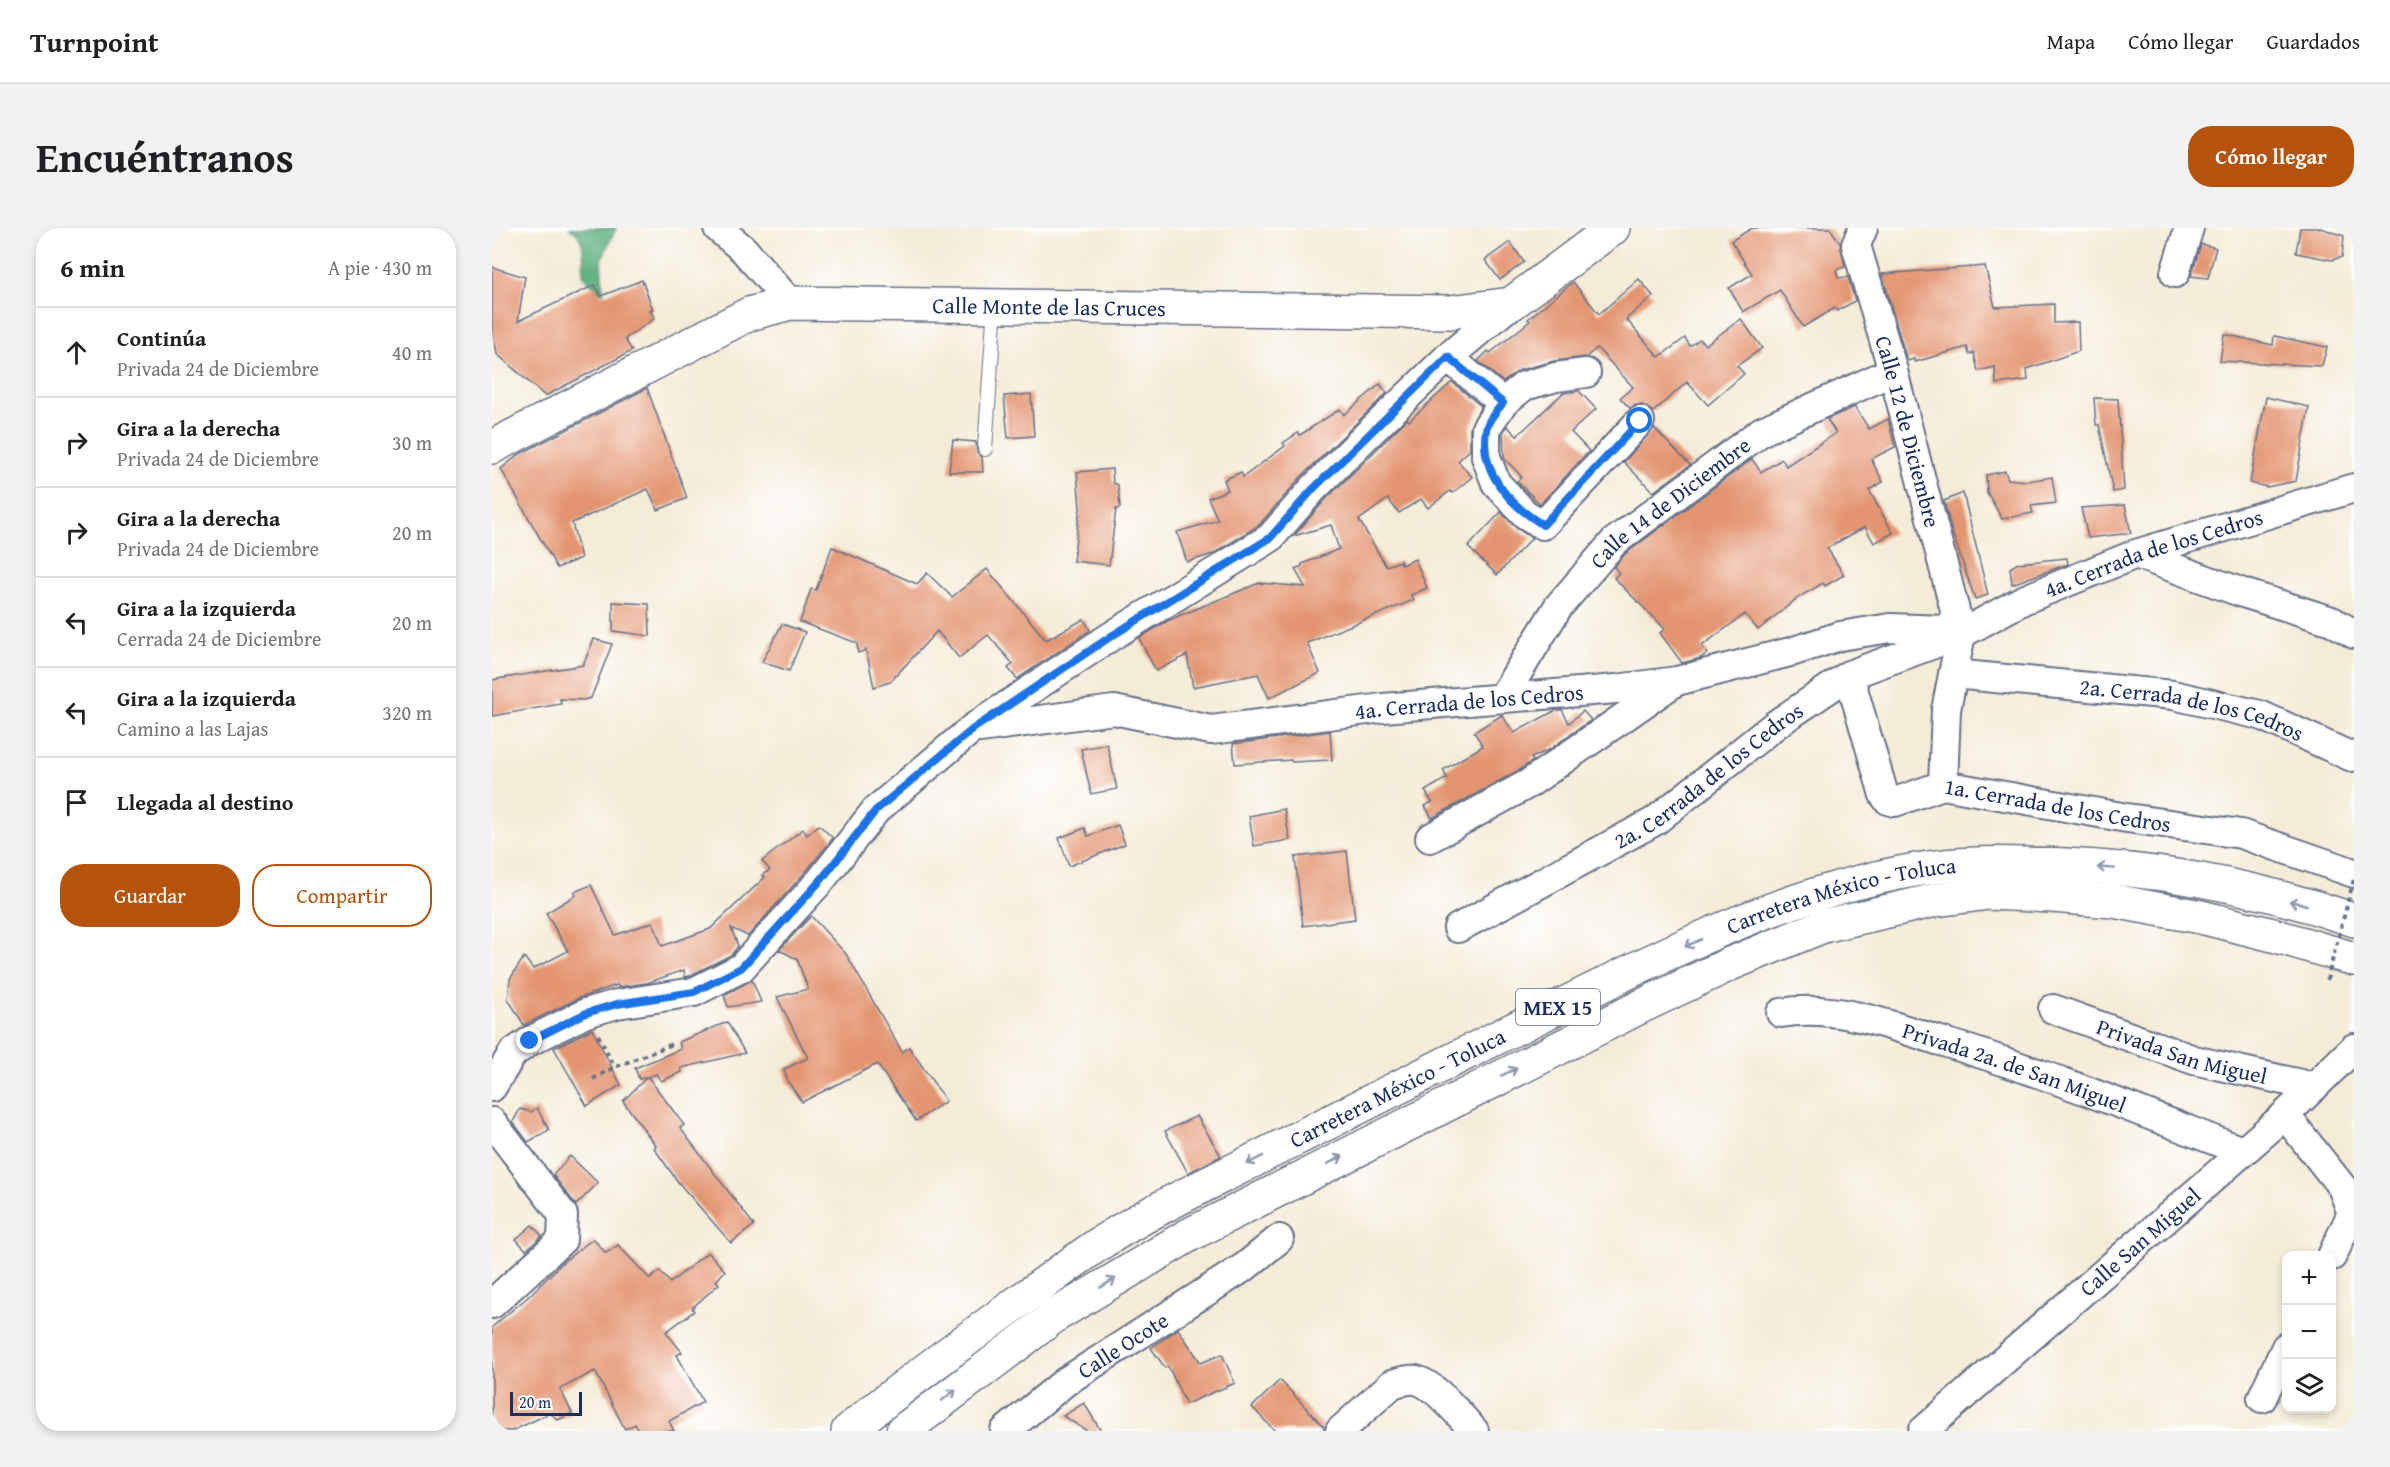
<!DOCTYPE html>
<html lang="es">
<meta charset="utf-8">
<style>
:root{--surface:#fff;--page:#f2f2f2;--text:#202124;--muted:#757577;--line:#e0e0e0;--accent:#b45309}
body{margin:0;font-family:"Gentium Book Plus",serif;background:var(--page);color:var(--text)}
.controls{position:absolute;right:18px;bottom:18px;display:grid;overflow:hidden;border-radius:12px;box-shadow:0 3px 9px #0003}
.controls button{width:54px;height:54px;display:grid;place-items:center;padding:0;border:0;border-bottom:2px solid var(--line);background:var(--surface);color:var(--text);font:30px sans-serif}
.scale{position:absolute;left:18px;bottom:15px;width:72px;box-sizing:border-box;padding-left:6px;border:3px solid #1b2f5e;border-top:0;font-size:16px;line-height:21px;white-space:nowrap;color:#1b2f5e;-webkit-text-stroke:4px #fff;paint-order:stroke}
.stop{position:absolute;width:18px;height:18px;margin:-14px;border:4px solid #1a73e8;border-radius:50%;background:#fff}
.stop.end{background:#1a73e8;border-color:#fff;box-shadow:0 2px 6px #0008}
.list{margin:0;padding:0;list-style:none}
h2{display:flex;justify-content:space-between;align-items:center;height:78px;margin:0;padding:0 24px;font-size:26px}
h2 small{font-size:20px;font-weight:400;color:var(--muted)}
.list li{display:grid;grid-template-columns:39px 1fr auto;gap:18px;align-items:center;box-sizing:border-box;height:90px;padding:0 24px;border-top:2px solid var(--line)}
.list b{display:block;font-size:22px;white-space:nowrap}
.list p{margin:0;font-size:20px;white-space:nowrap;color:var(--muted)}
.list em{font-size:20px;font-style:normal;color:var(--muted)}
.actions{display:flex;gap:12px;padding:18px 24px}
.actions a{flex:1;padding:14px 0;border:2px solid var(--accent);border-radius:24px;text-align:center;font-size:21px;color:var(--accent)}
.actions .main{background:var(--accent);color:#fff}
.icon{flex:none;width:33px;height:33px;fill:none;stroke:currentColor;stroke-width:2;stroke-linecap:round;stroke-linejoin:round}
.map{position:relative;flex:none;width:1862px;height:1203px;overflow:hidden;border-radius:24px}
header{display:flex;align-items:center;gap:36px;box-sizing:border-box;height:84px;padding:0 30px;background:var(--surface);border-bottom:2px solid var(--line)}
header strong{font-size:28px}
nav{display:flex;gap:33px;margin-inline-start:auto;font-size:21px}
.intro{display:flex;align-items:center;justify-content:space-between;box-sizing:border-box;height:144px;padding:0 36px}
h1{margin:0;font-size:42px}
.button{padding:15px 27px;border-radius:24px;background:var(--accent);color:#fff;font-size:21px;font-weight:700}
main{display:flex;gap:36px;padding:0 36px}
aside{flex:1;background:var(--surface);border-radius:24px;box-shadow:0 3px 9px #0003}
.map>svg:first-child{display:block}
.forest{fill:#60b280;stroke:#3e706f;stroke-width:1.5}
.building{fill:#e39470}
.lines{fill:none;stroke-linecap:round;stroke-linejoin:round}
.lane-casing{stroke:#677188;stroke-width:16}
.street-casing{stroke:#677188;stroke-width:32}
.secondary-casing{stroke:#677188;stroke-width:36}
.primary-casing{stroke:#677188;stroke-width:36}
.path{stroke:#677188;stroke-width:4;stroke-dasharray:4.5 4.5;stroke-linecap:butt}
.lane{stroke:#fff;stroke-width:14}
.street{stroke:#fff;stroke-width:28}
.secondary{stroke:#fff;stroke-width:33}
.primary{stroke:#fff;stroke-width:33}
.path-bridge{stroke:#677188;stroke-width:4;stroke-dasharray:4.5 4.5;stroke-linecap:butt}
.oneway{stroke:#8d97ae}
.route{stroke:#1a73e8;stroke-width:8}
.labels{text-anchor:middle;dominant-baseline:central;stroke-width:4.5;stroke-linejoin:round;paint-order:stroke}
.shield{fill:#fff;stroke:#5f6d8e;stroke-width:1.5}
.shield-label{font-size:21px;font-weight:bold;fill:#1b2f5e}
.street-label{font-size:22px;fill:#1b2f5e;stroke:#fff}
</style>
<header>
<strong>Turnpoint</strong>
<nav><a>Mapa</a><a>Cómo llegar</a><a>Guardados</a></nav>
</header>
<div class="intro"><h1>Encuéntranos</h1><a class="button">Cómo llegar</a></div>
<main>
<aside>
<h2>6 min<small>A pie · 430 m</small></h2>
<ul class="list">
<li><svg class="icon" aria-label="ahead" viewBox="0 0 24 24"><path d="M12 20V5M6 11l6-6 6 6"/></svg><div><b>Continúa</b><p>Privada 24 de Diciembre</p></div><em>40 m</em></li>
<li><svg class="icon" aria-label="right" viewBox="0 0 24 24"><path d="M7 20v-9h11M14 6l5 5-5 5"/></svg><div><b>Gira a la derecha</b><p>Privada 24 de Diciembre</p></div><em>30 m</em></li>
<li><svg class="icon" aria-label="right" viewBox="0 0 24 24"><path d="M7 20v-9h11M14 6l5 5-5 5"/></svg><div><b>Gira a la derecha</b><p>Privada 24 de Diciembre</p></div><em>20 m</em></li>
<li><svg class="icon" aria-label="left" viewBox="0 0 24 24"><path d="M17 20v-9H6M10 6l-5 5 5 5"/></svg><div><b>Gira a la izquierda</b><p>Cerrada 24 de Diciembre</p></div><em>20 m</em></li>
<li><svg class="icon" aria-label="left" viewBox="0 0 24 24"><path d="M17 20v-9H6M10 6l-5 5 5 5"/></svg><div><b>Gira a la izquierda</b><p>Camino a las Lajas</p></div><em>320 m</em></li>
<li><svg class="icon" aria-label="arrive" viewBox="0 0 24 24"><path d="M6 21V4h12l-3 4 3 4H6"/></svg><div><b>Llegada al destino</b></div></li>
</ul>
<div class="actions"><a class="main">Guardar</a><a>Compartir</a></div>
</aside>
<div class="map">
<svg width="1862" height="1203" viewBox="0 0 1862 1203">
<rect width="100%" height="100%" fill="#fff"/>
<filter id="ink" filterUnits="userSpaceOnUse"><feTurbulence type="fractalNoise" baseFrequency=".0167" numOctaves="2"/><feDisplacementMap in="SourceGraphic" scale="12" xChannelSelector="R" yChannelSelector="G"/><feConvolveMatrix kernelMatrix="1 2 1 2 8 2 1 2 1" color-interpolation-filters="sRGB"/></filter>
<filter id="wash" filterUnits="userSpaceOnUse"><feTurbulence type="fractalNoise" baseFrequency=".008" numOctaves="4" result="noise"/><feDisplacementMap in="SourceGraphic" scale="24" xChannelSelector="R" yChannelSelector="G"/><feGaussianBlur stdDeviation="1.35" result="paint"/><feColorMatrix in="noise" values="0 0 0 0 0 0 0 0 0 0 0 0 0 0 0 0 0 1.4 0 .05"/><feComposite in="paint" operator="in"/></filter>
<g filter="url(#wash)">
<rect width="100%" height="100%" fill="#f4ecd7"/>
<path class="forest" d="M77,0H124L109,32L111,66L91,48C91,30 96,9 77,0Z"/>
<g id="blocks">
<g class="building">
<polygon points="1260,0 1338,0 1348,15 1353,39 1344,42 1346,50 1356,49 1363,73 1345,83 1343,80 1311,99 1288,62 1251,84 1237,60 1260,46 1239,13"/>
<polygon points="1808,0 1829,0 1852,8 1850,29 1840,32 1804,25"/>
<polygon points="1018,14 1032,34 1008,52 993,32"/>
<polygon points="1709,16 1724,20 1716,50 1699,48"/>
<polygon points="1493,38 1503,79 1562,76 1562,95 1586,94 1587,123 1535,141 1536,152 1504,156 1503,139 1486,143 1482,125 1477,126 1475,119 1423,134 1422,131 1415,133 1390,46"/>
<polygon points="0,39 33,49 26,93 103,57 109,68 150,52 161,82 158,83 163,90 133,111 140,123 53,168 5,126 0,98"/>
<polygon points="1147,51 1161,68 1134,91 1167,129 1193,110 1198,118 1208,111 1213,117 1249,91 1270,120 1245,138 1252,146 1216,177 1195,154 1161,184 1151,177 1144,177 1138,180 1128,170 1141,159 1105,120 1094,129 1062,133 1028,142 1011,154 986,133 996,123 998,125 1038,93 1036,91 1081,54 1107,86"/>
<polygon points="1732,106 1781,117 1782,108 1835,119 1830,138 1728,133"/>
<polygon points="960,154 989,178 978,199 978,222 966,233 980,249 961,265 958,263 936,280 929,271 907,285 896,271 867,292 894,338 908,333 910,337 923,331 935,360 919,367 922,372 815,415 828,445 777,470 766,446 701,459 695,427 664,443 647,410 677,392 767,355 813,359 803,341 810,338 810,336 847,321 839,297 802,308 833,272 882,224 915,191 917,193"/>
<polygon points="888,156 895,165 809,249 767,297 721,326 695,334 685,304 726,292 716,270 736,262 732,252 749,244 751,249 793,218 791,215 806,205 808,207 848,181 852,187"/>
<polygon points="155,160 195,270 166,282 156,261 80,295 89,330 65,340 9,241 26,227"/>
<polygon points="1087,163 1104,181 1079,204 1097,223 1048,276 1025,253 1030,249 1012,230 1011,205 1015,198 1025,208 1071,165"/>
<polygon points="539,166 542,208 516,210 512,168"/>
<polygon points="1774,169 1817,179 1804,253 1775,259 1758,255"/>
<polygon points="1602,170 1626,171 1632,262 1621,264 1607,197 1604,197"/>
<polygon points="1363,179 1377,201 1396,191 1403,219 1379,231 1391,254 1377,262 1401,305 1382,315 1373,299 1335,320 1352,347 1333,358 1331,355 1307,369 1266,402 1253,386 1210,418 1215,425 1209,430 1190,435 1168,405 1173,401 1122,350 1127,345 1122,339 1133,326 1260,231 1269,244 1290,231 1294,238 1344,205 1335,191"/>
<polygon points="1162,200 1198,237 1161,264 1132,234"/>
<polygon points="461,212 484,214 485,224 490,229 491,244 457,244"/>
<polygon points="620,241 621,255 626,257 628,280 624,281 617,337 581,333 588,280 585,244"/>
<polygon points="1513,243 1516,251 1535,253 1560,249 1564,275 1539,278 1541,285 1510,291 1495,264 1494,247"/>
<polygon points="1471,265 1496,367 1483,371 1460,304 1452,273"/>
<polygon points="1633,277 1639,305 1596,310 1589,280"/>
<polygon points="1009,284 1024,300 1040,310 1005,347 976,319"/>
<polygon points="340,319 425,356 435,345 460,369 495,341 554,412 592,391 598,402 525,451 516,440 521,436 496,407 467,430 445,403 398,454 382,459 374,422 366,425 365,415 308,394 319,361 324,362"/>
<polygon points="1575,330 1576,336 1520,356 1518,340 1526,335"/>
<polygon points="121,374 157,376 158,408 121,403"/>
<polygon points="290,396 313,404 297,443 270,434"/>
<polygon points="102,411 120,416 99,470 91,472 68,471 69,476 0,488 0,452 91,437"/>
<polygon points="1064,482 1070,482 1077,495 1091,483 1099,492 1058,521 1039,530 1041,533 1027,542 940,590 933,578 940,574 933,563 955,550 951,542 991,518 982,504 1010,487 1022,505"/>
<polygon points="838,503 840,532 800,534 799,532 743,536 741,516"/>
<polygon points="615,516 625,561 599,566 589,521"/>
<polygon points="792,581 798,612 762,618 757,588"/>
<polygon points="327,597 341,610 316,641 256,708 239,700 246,718 239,727 197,748 193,749 192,742 155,755 126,759 125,757 87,770 32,797 16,771 18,751 32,729 41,741 76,723 54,685 84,667 82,664 99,657 123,707 161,694 170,718 218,701 273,649 270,647 278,642 270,633 311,601 315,607"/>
<polygon points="626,597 633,616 577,638 567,610 593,600 596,608"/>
<polygon points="855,623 863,691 811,698 803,629"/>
<polygon points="319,688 354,726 410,824 417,819 454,873 424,893 385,836 310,874 296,854 292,841 316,830 285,769 316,761 305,731 287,722"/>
<polygon points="260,752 269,774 236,779 232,767"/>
<polygon points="235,794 253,825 189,840 190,844 169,853 164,846 156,849 192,897 188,900 262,997 239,1015 186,954 162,920 164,918 131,873 155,849 147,851 143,840 189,821 187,814"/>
<polygon points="100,801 129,857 95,878 62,820"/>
<polygon points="45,880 57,902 36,914 21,894 28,881 39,884"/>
<polygon points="705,888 729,928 696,945 673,903"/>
<polygon points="78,928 106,955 84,977 61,947"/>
<polygon points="40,997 50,1008 34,1022 24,1011"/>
<polygon points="101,1011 114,1025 126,1017 158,1051 168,1043 178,1055 216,1024 233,1043 224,1053 227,1056 200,1080 202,1083 174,1104 190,1124 185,1127 211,1174 177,1193 182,1203 147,1203 143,1196 133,1201 103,1143 68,1161 80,1185 66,1192 58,1185 20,1203 0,1203 0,1099 37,1068 71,1034"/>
<polygon points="686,1101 709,1135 730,1126 743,1155 694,1176 676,1138 673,1140 659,1120"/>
<polygon points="788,1152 832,1199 832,1203 783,1203 760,1179"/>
<polygon points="592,1175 609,1203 595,1203 571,1188"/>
</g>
</g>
</g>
<g filter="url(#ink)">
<use href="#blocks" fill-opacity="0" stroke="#677188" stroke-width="1.5"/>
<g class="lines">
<defs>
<polyline id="lane" points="493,221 503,77"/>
<g id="street">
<polyline points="226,0 252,22 298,75"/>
<path id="s1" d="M1371,0L1364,17L1401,143L1469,406L1454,482L1451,557"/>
<polyline points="1683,45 1697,0"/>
<polyline points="956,129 1011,175 1032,158 1064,149 1094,145"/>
<polyline points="1011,175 994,200 994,229 1004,255 1033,286 1051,297 1148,193"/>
<polyline points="1644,326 1751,365 1840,393 1862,406"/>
<path id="s2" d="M1461,446L1681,467L1768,487L1860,529"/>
<path id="s3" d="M1357,447L1392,567L1396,572L1403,574L1451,557L1635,590L1749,606L1862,645"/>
<path id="s4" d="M1010,470L1066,379L1122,314L1270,203L1401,143"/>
<path id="s5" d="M488,500L622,482L719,502L891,480L1124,461L1185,453L1302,423L1348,408L1398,400L1454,402L1467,406"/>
<polyline points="938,610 1036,556 1181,455"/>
<path id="s6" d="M966,700L1163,593L1283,497L1357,447L1469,406L1531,372L1644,326L1862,260"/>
<path id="s7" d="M1561,781L1702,832L1822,859"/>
<path id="s8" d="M1289,785C1341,776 1396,796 1445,812C1549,843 1649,884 1750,923"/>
<polyline points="0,859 21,825 38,813 94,785 125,776 202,764 249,740 329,652 384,582 481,500 618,409 778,310 821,261 870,212 956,129 1019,76"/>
<polyline points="1793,887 1850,959 1860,985 1840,1028"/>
<polyline points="0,894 71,987 70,1012 0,1076"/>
<polyline points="1770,1170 1794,1119"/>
<path id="s9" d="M513,1203L573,1154L754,1038L787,1011"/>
<path d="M848,1203L900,1156C907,1154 915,1151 924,1152C942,1156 969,1188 982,1203"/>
<path id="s10" d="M1431,1203L1793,887L1862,820"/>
</g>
<g id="secondary">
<path id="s11" d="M0,219L257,86L298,75L958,84L1019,76L1121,0"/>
</g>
<g id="primary">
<path id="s12" d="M356,1203C410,1158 466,1118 522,1077C552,1056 580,1034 610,1014C661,981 718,955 772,927C854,886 935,844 1018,803C1154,736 1290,660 1443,639C1474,635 1504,635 1535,636C1645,637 1758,656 1862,692"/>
<polyline points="411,1203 564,1087 697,1007 1150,778 1238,736 1331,698 1444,672 1497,665 1560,668 1621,673 1709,689 1781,707 1862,731"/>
</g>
</defs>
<use href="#lane" class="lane-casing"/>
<use href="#street" class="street-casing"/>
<use href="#secondary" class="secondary-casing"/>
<use href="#primary" class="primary-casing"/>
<g class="path">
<polyline points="106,807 123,839"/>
<polyline points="101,851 123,839 181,816"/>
</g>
<use href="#lane" class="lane"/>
<use href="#street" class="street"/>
<use href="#secondary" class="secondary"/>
<use href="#primary" class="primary"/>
<polyline class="path-bridge" points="1835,752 1862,651"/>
</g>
<defs><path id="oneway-shaft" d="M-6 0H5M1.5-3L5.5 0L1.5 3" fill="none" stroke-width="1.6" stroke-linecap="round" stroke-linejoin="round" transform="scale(1.5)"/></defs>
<g class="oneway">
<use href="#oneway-shaft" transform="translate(1614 640) rotate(-176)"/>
<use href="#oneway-shaft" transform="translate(1806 675) rotate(-167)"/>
<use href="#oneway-shaft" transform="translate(1201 715) rotate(156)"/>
<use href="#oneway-shaft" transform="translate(1017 844) rotate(-26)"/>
<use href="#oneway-shaft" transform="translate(763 932) rotate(153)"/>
<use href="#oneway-shaft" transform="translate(843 932) rotate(-27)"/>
<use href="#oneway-shaft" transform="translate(616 1055) rotate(-31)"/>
<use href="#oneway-shaft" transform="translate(457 1167) rotate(-38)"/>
</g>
</g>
<g class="lines" filter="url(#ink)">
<path class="route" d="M38,813L94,785L125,776L202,764L249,740L329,652L384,582L481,501L618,409L778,310L821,261L956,129L1011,175C1005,182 995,193 994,202C987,244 1018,277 1051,297L1148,193"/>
</g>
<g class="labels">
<rect class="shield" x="1024" y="761" width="84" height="36" rx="4.5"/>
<g class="shield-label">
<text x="1066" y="779">MEX 15</text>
</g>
<g class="street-label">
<text stroke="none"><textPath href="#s11" startOffset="591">Calle Monte de las Cruces</textPath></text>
<text stroke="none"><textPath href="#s1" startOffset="212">Calle 12 de Diciembre</textPath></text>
<text stroke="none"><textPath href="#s4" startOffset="261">Calle 14 de Diciembre</textPath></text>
<text stroke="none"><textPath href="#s6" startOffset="796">4a. Cerrada de los Cedros</textPath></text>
<text stroke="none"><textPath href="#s5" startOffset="494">4a. Cerrada de los Cedros</textPath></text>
<text stroke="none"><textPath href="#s2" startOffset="242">2a. Cerrada de los Cedros</textPath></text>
<text stroke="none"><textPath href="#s6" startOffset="294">2a. Cerrada de los Cedros</textPath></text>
<text stroke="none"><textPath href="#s3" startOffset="306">1a. Cerrada de los Cedros</textPath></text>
<text stroke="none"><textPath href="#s12" startOffset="1136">Carretera México - Toluca</textPath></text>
<text stroke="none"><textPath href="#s7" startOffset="136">Privada San Miguel</textPath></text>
<text stroke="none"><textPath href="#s8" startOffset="242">Privada 2a. de San Miguel</textPath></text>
<text stroke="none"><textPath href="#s12" startOffset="650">Carretera México - Toluca</textPath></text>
<text stroke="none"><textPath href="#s10" startOffset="288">Calle San Miguel</textPath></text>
<text stroke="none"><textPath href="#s9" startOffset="146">Calle Ocote</textPath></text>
</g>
</g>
</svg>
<div class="controls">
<button>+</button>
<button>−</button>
<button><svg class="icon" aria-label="layers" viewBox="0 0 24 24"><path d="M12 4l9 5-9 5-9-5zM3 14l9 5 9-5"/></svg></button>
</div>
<div class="scale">20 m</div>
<div class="stop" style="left:1148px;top:193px"></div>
<div class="stop end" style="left:38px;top:813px"></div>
</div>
</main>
